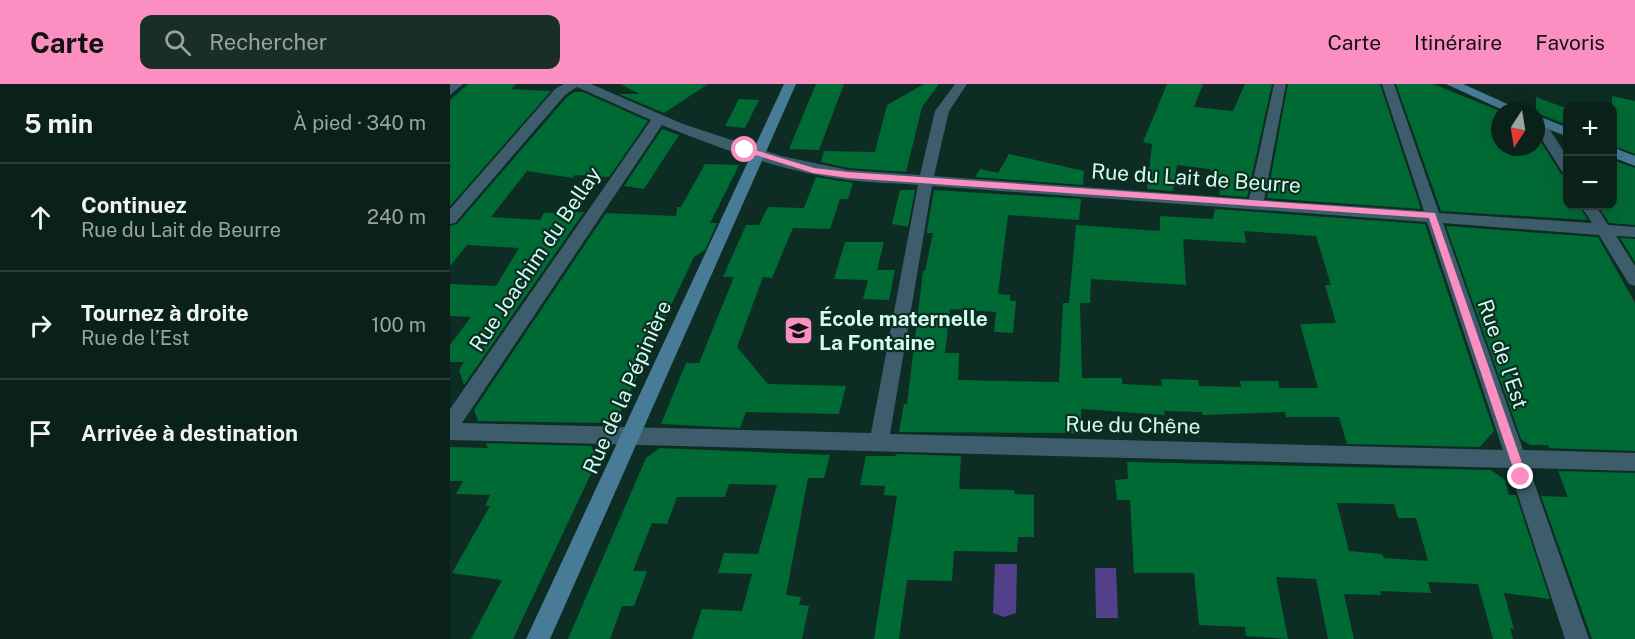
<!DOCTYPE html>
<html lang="fr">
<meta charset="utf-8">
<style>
:root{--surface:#0a211a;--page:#182e27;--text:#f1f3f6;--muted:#99a3a2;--line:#2a3e39;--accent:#fc8fc1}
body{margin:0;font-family:"Public Sans",sans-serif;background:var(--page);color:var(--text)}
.controls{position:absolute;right:18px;top:18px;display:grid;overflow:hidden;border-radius:12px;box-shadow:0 6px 24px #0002}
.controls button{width:54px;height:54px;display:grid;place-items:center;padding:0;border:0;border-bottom:2px solid var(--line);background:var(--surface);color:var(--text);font:30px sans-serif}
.compass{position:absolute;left:1041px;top:18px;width:54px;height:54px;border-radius:50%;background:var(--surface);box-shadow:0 6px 24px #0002;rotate:192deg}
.stop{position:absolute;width:18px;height:18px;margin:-14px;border:4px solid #fc8fc1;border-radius:50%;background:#fff}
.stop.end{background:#fc8fc1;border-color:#fff;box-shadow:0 2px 6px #0008}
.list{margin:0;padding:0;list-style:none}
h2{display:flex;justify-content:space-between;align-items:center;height:78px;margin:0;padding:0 24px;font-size:26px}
h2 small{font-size:20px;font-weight:400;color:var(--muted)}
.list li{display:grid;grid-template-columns:39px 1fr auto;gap:18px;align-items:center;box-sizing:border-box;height:108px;padding:0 24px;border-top:2px solid var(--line)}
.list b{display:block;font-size:22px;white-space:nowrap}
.list p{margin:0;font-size:20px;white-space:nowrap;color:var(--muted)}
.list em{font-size:20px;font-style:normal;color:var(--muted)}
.icon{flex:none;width:33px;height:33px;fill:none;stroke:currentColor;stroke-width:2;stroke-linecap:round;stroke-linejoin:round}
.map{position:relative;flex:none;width:1185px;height:555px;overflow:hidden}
header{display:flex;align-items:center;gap:36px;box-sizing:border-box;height:84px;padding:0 30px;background:var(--accent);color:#111}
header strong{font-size:28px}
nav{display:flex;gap:33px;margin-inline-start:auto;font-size:21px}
.search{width:420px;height:54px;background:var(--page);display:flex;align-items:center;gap:15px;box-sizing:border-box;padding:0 21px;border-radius:12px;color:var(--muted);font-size:22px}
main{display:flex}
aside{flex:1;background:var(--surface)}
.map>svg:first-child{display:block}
.water{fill:#53408b}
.building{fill:#006a34;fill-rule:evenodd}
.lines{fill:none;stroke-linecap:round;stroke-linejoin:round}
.minor{fill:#3d5d6d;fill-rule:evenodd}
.secondary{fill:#487b95;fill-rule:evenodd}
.route{fill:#fc8fc1}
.labels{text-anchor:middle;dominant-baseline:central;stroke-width:4.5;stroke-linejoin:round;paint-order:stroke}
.street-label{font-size:21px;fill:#d0fded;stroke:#0d2c23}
.poi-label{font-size:21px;font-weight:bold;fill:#d0fded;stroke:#0d2c23;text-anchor:start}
</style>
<header>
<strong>Carte</strong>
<div class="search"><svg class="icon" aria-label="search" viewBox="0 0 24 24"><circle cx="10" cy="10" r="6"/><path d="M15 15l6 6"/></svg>Rechercher</div>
<nav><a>Carte</a><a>Itinéraire</a><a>Favoris</a></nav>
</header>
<main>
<aside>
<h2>5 min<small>À pied · 340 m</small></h2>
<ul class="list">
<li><svg class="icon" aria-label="ahead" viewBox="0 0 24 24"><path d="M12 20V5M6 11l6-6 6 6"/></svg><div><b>Continuez</b><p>Rue du Lait de Beurre</p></div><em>240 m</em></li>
<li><svg class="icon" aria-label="right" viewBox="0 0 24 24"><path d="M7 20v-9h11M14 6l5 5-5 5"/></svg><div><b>Tournez à droite</b><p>Rue de l’Est</p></div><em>100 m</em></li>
<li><svg class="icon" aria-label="arrive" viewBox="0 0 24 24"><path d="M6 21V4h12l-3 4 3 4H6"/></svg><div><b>Arrivée à destination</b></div></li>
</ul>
</aside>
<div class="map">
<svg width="1185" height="555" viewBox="0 0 1185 555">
<rect width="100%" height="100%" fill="#0d2c23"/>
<g class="water">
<polygon points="545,480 567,480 566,529 554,533 543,529"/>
<polygon points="645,484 666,484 668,534 646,534"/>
</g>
<g class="building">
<polygon points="18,0 67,0 61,5 101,7 0,122 0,16"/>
<polygon points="170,0 258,0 214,29 169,10 190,10"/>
<polygon points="366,0 394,0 369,66 339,65"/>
<polygon points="474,0 489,0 472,23 456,88 398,84 371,78 374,67 425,68 437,21"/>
<polygon points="717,0 753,0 744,23 783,27 795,0 822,0 797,113 769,111 773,94 759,85 727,81 723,107 697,105 702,60 693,58"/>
<polygon points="838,0 930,0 971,125 817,114"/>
<polygon points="946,0 983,0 1050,27 1050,63 1073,63 1086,67 1086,50 1111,90 1118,93 1118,122 1129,122 1138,136 991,127"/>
<polygon points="124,8 133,8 198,37 159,93 125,91 123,94 77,87 41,133 90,136 94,129 134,128 14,301 9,286 14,278 0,278 0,261 21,233 0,232 0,200 46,202 69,164 17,161 0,182 0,142 7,140 117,13"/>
<polygon points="1162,12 1185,17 1185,70 1162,61"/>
<polygon points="1086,13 1118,25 1118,41 1086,29"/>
<polygon points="289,15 309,16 295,44 275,42"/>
<polygon points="212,45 229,51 194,105 174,102"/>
<polygon points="559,70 634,87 633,101 525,93 530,85 548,89"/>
<polygon points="1162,76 1185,84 1185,141 1159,139 1148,122 1162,122"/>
<polygon points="255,80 289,81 260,139 267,139 255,166 244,173 169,331 156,339 28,337 24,326 156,129 226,132 227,123 231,123"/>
<polygon points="366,93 403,99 398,115 390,115 380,145 343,144 322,194 313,193 287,263 318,300 396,302 389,330 296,328 290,344 211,340 236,279 249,279 284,193 273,193 296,141 309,141 318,123 354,124"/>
<polygon points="450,106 465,106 458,143 442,140"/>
<path d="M484,106L631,115L629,136L558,131L548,210L560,211V217H566L563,249L544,248L546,228L500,225L495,269H509L508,296L609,298L613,219H619L626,141L710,147V132L763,135L765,125L975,140L1044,347L1030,363L897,360L889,333H836L835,328L753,331L752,328L714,327L715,331L631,325V349L449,348L454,320H457L473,187H475L483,149H477V146ZM794,147L866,152L881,201H875L886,239L850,240L868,304H829L828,297H790L791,303L749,302L748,296L711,295L712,302L672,300V294H632L630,219H626H640L641,195L736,201L733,155L796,159Z"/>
<polygon points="996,142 1148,153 1185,219 1185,367 1099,364 1098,361 1080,361 1071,355"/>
<polygon points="1170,154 1185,155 1185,178"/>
<polygon points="395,158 434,158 427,186 445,186 439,216 413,215 418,196 384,195"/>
<polygon points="36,359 141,362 148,375 63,555 21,555 52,496 2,489 40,422 35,422 40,411 6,410 13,397 0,397 0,363 38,364"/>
<polygon points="210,364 380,371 374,394 358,394 336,511 351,513 349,521 359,522 352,555 242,555 252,525 292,527 302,490 268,489 274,469 308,470 327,401 279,400 275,413 227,413 217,440 202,439 183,487 197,487 184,522 172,522 160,555 118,555 196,374"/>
<polygon points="446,370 511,372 509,405 564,406 565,410 584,411 584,453 568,453 567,468 504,467 502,497 457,496 449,555 424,555 447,412 434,411 435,402 410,401 416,372 445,372"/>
<path d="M677,378L1041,386L1055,396L1059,411H1066L1100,515L1054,509L1064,545L1060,544L1063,555H1043L1028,500L978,498L981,509L930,507L931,511L894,510L904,555H878L866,495L826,493L838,555L796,552L795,543L749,541L744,489H684L680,416H667L665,396L678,395ZM887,419L944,420L948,434H966L978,477L934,474L932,470L899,467Z"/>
<polygon points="1108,387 1185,389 1185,555 1142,555 1091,412 1118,413"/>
</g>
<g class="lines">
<g class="minor">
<polygon points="0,0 13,0 0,11"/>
<path d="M114,0H141L233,40L331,72L398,86L470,91L485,27L505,0H517L499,27L484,92L799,115L824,0H836L814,116L974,127L932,0H944L989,129L1142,139L1131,122H1146L1158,141L1185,143V153L1166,152L1185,182V202L1179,200L1149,151L993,139L1073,366L1185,369V387L1079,384L1139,555H1115L1059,384L0,356V325L201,36L127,3L115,11L5,139L0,140V125L105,5ZM212,41C271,65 334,88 398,96C421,99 445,99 468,101L421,349L12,339ZM482,102L977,138L1053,366L440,350Z"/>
<polygon points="1098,36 1105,40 1100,46 1118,74 1118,91 1113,89 1086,46 1093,37"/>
</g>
<g class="secondary">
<polygon points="334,0 346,0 100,555 76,555"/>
<polygon points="996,0 1013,0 1073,27 1055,27"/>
<polygon points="1086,31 1118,44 1118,53 1086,40"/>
<polygon points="1162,63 1185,72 1185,82 1162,73"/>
</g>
</g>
<polygon class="route" points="295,63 364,84 398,88 985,129 1077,393 1071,398 1066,393 979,134 398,94 363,89 293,67"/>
<defs>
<symbol id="school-square" viewBox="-11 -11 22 22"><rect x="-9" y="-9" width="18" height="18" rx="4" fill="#fc8fc1" stroke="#0d2c23"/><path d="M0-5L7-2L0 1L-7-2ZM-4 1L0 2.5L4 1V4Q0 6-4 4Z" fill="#111"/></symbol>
</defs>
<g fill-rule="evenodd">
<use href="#school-square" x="332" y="230" width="33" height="33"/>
</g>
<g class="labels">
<g class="street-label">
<text transform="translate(746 94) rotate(4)">Rue du Lait de Beurre</text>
<text transform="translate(85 175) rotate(-56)">Rue Joachim du Bellay</text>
<text transform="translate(1053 270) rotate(71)">Rue de l’Est</text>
<text transform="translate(177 303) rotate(-66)">Rue de la Pépinière</text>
<text transform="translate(683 341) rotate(1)">Rue du Chêne</text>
</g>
<g class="poi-label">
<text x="369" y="234">École maternelle<tspan x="369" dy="24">La Fontaine</tspan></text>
</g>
</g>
</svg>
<div class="controls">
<button>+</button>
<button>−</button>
</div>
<svg class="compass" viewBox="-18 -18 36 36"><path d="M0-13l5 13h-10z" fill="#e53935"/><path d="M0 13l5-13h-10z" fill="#99a3a2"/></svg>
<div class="stop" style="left:295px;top:66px"></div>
<div class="stop end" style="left:1071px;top:393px"></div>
</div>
</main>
